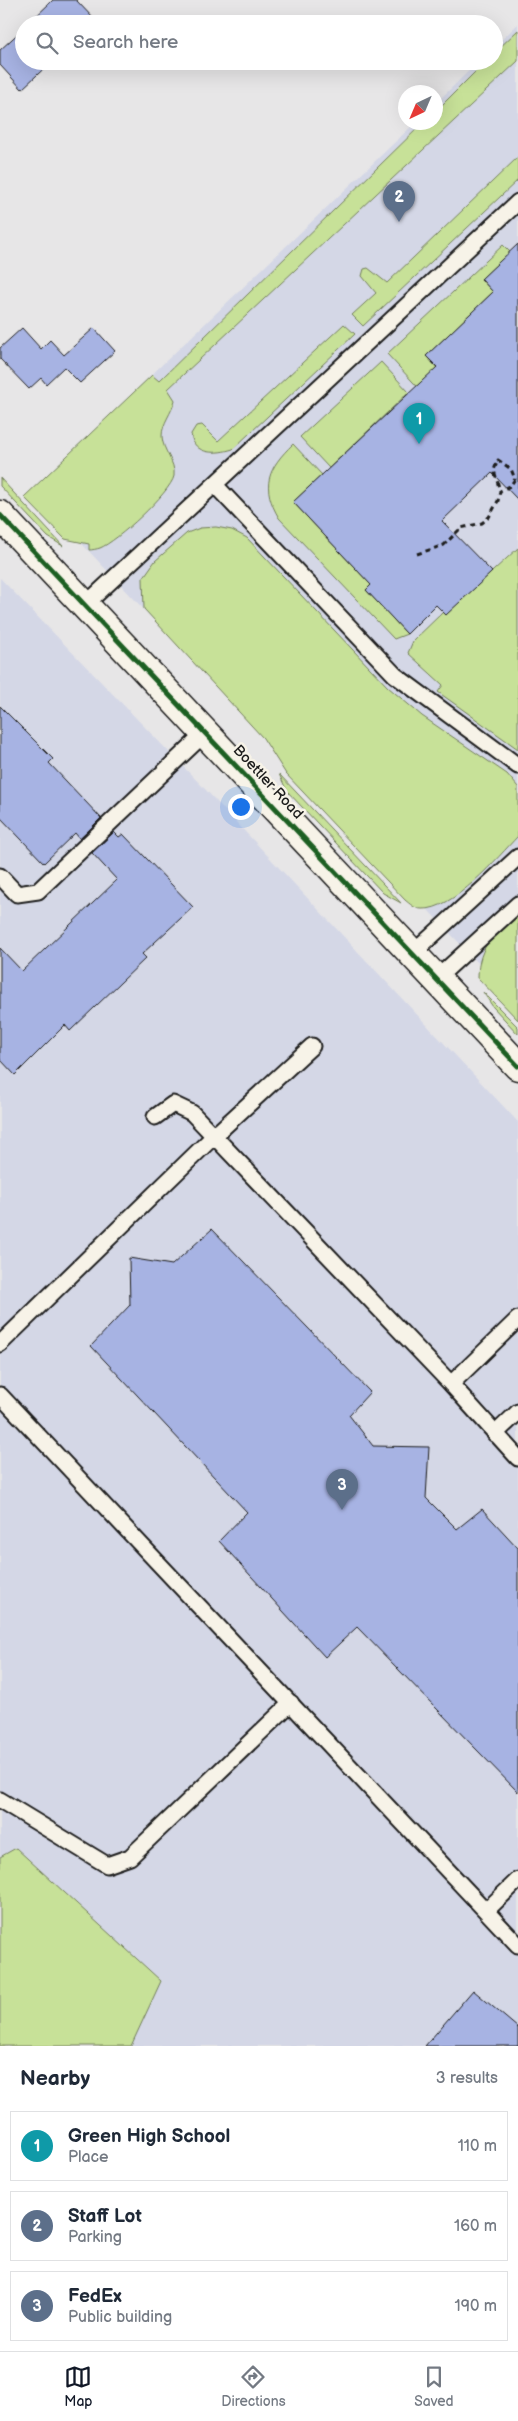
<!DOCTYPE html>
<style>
:root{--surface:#fff;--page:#f2f2f3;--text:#1f2937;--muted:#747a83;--line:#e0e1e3;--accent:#111827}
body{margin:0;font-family:"Balsamiq Sans",sans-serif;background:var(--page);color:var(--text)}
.compass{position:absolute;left:398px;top:85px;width:45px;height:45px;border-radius:50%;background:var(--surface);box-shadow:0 5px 20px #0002;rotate:224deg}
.you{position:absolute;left:240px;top:806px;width:18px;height:18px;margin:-12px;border:4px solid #fff;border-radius:50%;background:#1a73e8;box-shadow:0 0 0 8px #1a73e833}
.badge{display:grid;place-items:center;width:32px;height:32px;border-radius:50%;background:var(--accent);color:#fff;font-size:16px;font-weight:700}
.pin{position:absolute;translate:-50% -41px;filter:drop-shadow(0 1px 2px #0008)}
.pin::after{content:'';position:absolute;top:26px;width:18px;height:15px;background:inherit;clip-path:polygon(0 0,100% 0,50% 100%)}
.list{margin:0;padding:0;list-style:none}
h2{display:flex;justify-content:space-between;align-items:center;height:65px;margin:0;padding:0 20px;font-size:21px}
h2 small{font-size:16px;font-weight:400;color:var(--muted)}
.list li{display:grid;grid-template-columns:32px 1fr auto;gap:15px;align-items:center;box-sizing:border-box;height:70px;margin:0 10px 10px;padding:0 10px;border:1px solid var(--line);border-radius:0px}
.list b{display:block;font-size:19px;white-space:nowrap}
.list p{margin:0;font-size:16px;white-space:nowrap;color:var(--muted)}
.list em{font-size:16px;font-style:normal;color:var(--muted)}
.icon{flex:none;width:28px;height:28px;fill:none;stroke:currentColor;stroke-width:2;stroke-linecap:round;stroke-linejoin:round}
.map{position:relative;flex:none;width:518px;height:2046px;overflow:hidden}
.search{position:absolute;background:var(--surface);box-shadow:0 5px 20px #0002;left:15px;right:15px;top:15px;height:55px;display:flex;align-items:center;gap:12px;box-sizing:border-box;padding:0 18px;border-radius:28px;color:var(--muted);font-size:19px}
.sheet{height:305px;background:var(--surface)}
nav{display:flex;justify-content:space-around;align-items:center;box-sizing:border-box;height:70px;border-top:1px solid var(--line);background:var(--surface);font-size:14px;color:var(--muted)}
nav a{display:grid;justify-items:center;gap:2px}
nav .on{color:var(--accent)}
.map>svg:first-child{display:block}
.built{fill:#d4d7e6}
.green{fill:#c7e198;stroke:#727e5a}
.building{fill:#a7b3e3;stroke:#1c1c1c}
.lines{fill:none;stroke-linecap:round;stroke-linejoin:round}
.lane-casing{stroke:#1c1c1c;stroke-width:19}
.secondary-casing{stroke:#1c1c1c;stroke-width:31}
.path{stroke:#1c1c1c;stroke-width:3;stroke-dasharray:5 4;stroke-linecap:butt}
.lane{stroke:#f7f3e8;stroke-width:15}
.secondary{stroke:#f7f3e8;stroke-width:28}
.cycleway-casing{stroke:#f7f3e8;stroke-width:8}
.cycleway{stroke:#1b5e20;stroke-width:5}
.labels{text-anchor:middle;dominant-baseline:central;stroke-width:5;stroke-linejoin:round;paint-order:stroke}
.street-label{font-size:15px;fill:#1c1c1c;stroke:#f7f3e8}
</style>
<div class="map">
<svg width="518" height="2046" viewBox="0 0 518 2046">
<rect width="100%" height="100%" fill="#e7e6e7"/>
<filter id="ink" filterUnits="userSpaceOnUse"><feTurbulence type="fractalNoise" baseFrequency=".02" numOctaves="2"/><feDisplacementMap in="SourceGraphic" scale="10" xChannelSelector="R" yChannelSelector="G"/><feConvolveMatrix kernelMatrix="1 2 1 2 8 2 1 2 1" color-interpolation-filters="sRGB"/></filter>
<g filter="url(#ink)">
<g class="built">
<polygon points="518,24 518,1005 31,490 415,123 436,122 436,103 479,61 494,61 494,47"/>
<polygon points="0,578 203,787 518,1122 518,2046 0,2046"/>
</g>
<g class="green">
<path d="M518,30V61L168,389L175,400C172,413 162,423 162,436C162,450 176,462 174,476C171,492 116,542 100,548C97,549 92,550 89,550V544L65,539L24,497L152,375L159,381L423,123L436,122V111L486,61H494V53Z"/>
<polygon points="518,157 518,180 363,326 352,315 376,293 362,276 364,269 368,268 387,283"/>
<polygon points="503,245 510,252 481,279 493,292 426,356 458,391 438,409 387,354"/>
<path d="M344,324L355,334L233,449C217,454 194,456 191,434L196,426L202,425L218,441Z"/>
<polygon points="381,362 409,392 329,468 300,437"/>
<path d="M293,444L322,475L293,502L371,585L366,590L407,634L394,639L279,518C260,486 268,468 293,444Z"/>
<polygon points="0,478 63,546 48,537 0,486"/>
<path d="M216,527L232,530L247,538L388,687L422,716L507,774L518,787V836C498,857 453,911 422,909C415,909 410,904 405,900L286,774L263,738L144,609L143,578L155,561L187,533L200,528Z"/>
<polygon points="518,548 518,749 438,692 443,685 408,653 413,641 443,612 446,614"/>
<polygon points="279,774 401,903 383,893 287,791"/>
<path d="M518,913V1020L478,978C478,944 496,933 518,913Z"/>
<polygon points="483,992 518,1027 518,1034 493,1007"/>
<polygon points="16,1848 161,1981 131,2046 0,2046 0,1857"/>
</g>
<g class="building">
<polygon points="53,0 76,0 95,20 91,24 28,24"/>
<polygon points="24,28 24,61 52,61 22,89 0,65 0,50"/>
<polygon points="518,244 518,500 492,473 442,521 492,572 446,615 436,605 407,634 366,590 371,585 293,502 437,367 426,356 493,292 481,279"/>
<polygon points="22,328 41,349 50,340 64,355 94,328 115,351 80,383 64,367 46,384 41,378 29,389 0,359 0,348"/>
<polygon points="0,706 53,759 49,763 101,818 80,839 75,833 44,863 0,817"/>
<polygon points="114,832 119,837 123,834 193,907 142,954 146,958 70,1031 65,1025 15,1075 0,1059 0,948 22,971 117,880 92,853"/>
<polygon points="212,1229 370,1392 349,1415 373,1446 429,1447 426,1498 457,1529 482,1509 518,1548 518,1792 357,1627 325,1657 219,1541 247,1512 91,1346 130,1305 129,1258 172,1265"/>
<polygon points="473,1990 518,2028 518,2046 425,2046"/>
</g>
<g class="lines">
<defs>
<g id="lane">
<polyline points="215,485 395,675 518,766"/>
<polyline points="85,605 518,202"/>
<polyline points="0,876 17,894 38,891 205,733"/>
<polyline points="412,954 518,857"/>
<polyline points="436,979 518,904"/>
<polyline points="155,1117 173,1104 192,1113 451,1384 518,1458"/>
<polyline points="0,1344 214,1136 312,1046"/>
<polyline points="451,1384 518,1319"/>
<polyline points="0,1395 518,1945"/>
<polyline points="495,1434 518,1412"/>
<polyline points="0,1800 107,1865 130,1857 291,1703"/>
<polyline points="487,1910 518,1880"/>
</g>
<polyline id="secondary" points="0,515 518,1066"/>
</defs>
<use href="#lane" class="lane-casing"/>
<use href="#secondary" class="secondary-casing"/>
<polyline class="path" points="417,554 444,545 461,528 482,523 489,517 498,501 500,491 494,470 498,460 511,469 515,479 510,486 500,491"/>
<use href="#lane" class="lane"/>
<use href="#secondary" class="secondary"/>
<defs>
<polyline id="cycleway" points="0,515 518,1066"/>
</defs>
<use href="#cycleway" class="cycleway-casing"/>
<use href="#cycleway" class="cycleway"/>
</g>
</g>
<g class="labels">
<g class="street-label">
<text transform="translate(268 782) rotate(47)">Boettler Road</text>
</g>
</g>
</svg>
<svg class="compass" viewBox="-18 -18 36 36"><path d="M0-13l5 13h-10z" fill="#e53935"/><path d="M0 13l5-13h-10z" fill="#747a83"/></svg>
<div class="you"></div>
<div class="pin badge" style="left:419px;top:444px;background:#0f9aa8">1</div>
<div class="pin badge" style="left:399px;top:222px;background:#5c6f8a">2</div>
<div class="pin badge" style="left:342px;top:1510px;background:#5c6f8a">3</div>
<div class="search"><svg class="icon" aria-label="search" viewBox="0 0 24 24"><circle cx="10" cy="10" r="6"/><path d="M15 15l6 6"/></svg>Search here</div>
</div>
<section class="sheet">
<h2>Nearby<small>3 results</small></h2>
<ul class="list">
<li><span class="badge" style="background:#0f9aa8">1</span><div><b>Green High School</b><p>Place</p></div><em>110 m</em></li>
<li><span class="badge" style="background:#5c6f8a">2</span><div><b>Staff Lot</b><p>Parking</p></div><em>160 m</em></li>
<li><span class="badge" style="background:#5c6f8a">3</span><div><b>FedEx</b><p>Public building</p></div><em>190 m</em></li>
</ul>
</section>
<nav>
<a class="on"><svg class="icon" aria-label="map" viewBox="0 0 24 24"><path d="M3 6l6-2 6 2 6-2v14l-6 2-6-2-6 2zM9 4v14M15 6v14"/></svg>Map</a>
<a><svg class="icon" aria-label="directions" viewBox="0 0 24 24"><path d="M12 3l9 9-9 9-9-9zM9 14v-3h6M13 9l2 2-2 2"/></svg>Directions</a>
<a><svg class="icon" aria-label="saved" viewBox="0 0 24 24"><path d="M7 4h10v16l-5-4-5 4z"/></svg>Saved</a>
</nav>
